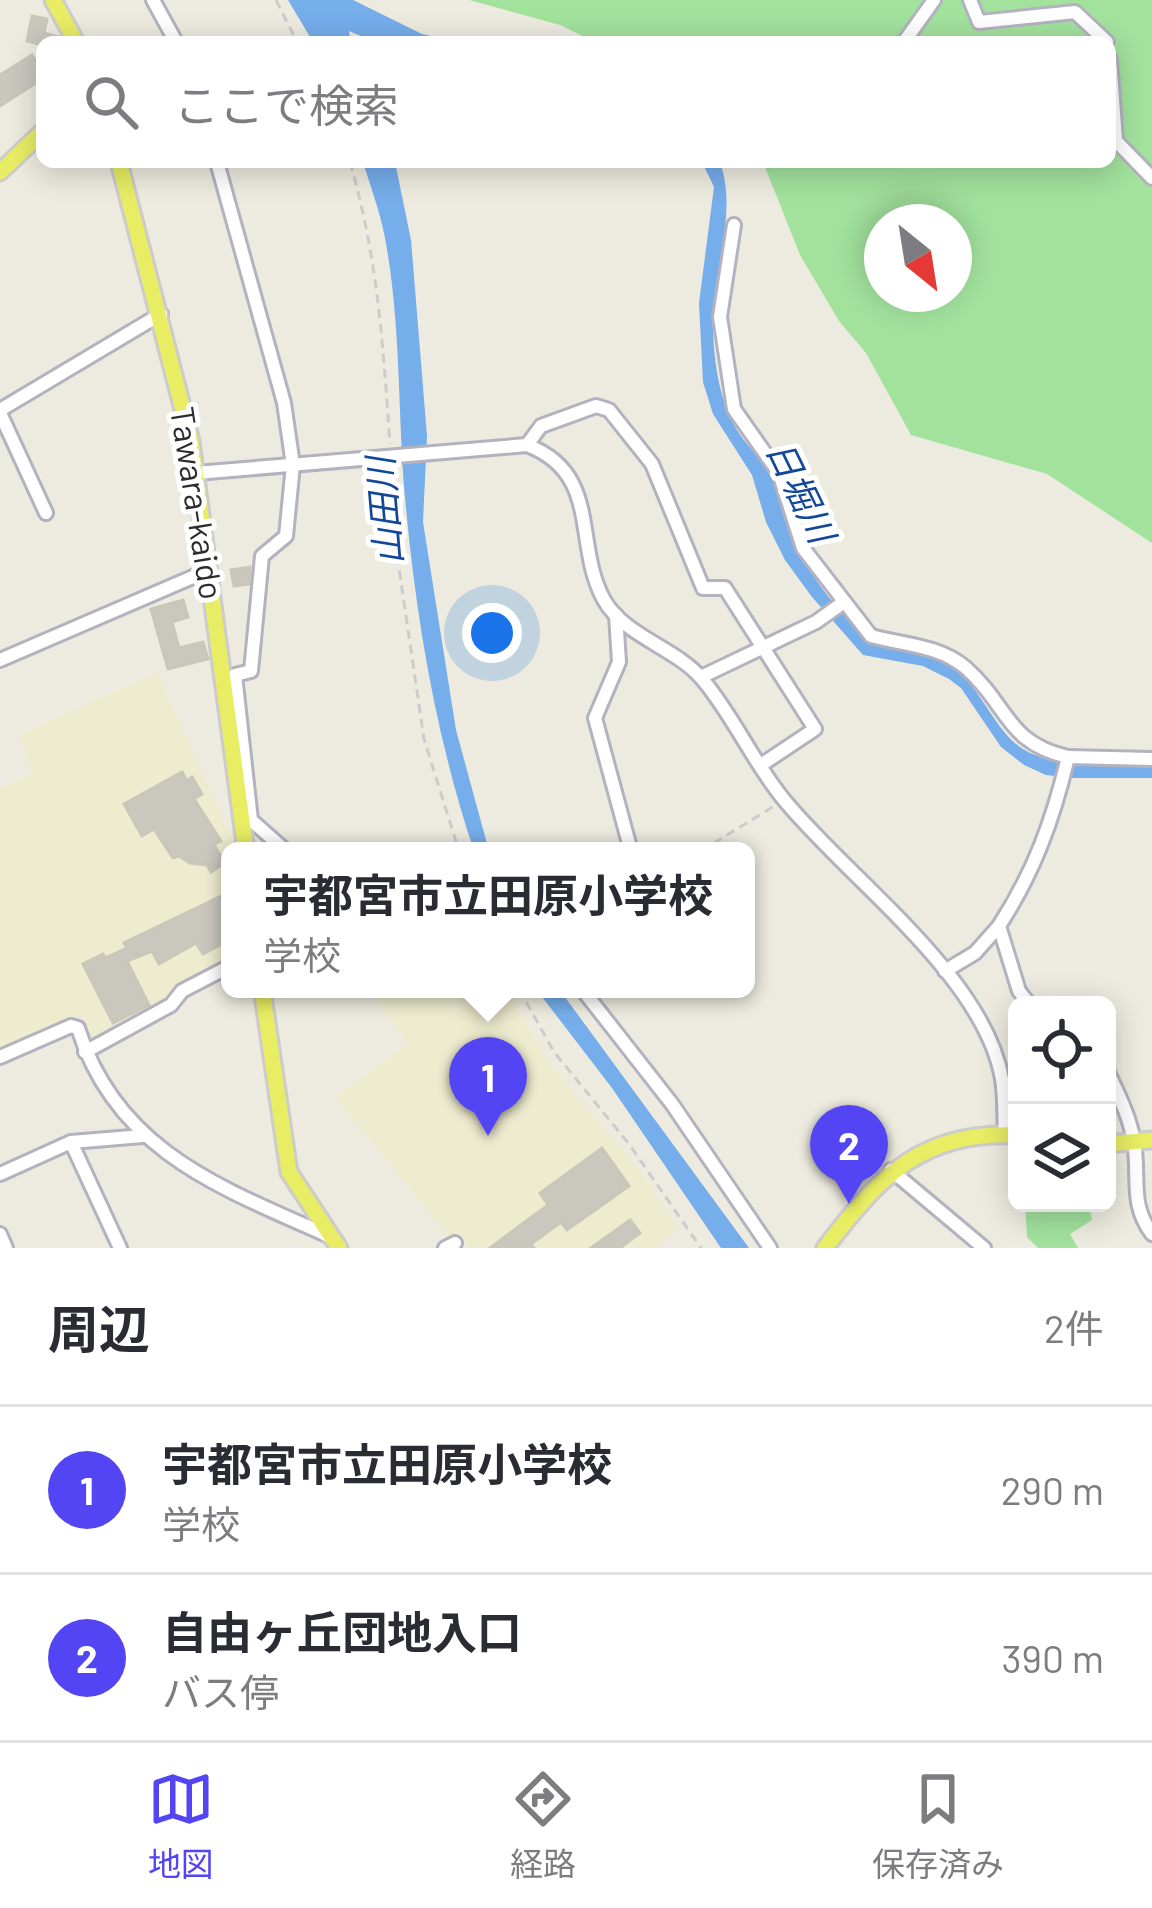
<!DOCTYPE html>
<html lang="ja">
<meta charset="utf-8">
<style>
:root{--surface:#fff;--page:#f2f2f3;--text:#2b2b33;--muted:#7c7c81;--line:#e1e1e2;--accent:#5345f4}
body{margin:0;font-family:Barlow,"Noto Sans JP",sans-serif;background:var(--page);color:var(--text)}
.controls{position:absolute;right:36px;bottom:36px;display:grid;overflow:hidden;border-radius:18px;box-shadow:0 6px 30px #0003}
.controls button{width:108px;height:108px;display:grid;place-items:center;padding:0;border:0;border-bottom:3px solid var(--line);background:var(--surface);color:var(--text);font:60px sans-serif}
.compass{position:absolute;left:864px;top:204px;width:108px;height:108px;border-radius:50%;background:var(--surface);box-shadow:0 6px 30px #0003;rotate:150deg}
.you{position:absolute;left:492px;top:633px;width:42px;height:42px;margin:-30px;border:9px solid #fff;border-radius:50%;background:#1a73e8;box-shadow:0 0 0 18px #1a73e833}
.badge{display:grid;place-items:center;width:78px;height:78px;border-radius:50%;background:var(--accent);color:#fff;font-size:39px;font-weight:700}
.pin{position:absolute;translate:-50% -99px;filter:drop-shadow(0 3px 6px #0008)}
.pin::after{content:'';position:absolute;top:63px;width:42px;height:36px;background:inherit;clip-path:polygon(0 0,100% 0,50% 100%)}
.popup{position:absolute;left:221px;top:842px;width:534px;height:156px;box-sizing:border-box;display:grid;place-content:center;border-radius:18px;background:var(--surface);filter:drop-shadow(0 3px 9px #0005);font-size:39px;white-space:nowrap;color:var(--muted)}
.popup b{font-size:45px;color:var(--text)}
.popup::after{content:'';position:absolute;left:50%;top:100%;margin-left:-24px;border:24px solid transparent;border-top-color:var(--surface)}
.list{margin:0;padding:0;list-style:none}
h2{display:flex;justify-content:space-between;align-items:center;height:156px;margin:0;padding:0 48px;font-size:51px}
h2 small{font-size:39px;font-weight:400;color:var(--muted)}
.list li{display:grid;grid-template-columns:78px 1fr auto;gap:36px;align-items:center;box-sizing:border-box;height:168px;padding:0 48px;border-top:3px solid var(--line)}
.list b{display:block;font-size:45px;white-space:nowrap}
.list p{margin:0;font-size:39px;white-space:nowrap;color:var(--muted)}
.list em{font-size:39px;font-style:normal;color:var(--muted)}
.icon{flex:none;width:66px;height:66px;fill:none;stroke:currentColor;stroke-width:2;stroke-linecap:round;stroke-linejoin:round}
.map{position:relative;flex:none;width:1152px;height:1248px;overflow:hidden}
.search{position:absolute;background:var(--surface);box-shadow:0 6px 30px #0003;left:36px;right:36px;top:36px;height:132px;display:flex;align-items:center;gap:30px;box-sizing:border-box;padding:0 42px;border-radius:18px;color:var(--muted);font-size:45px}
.sheet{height:492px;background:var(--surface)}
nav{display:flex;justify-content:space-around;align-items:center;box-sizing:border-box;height:168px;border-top:3px solid var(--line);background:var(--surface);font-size:33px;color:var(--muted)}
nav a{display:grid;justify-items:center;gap:6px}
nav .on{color:var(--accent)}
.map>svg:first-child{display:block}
.education{fill:#eeeccf}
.green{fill:#a2e29d;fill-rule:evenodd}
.water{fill:#76adeb}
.building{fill:#c9c7be;stroke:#c9c7b8;stroke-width:3}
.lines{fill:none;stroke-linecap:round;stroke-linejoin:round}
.minor-casing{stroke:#b3b2bf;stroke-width:18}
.major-casing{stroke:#ccc;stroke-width:21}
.path{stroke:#ccc;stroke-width:3;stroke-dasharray:9 6;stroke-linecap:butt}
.minor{stroke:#fff;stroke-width:12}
.major{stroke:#e8ed64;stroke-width:15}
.labels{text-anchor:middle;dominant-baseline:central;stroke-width:10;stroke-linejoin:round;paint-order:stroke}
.street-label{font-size:33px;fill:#2c2c2c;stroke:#fff}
.water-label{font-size:36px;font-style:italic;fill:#12479a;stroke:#fff}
</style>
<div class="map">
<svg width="1152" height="1248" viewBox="0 0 1152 1248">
<rect width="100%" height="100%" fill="#edebdf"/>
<g class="education">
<polygon points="157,672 235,845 236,851 230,851 230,963 93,1041 81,1013 0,1050 0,788 32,773 19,735"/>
<polygon points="367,989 509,989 547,1060 643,1175 677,1228 657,1248 468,1248 461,1236 453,1241 335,1097 408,1044"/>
</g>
<g class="green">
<path d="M469,0H1152V543L1047,474L911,435L866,353L839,321L800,255L763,162H1110V42H595L560,25ZM882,222H954V294H882Z"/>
<polygon points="1025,1203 1089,1203 1092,1220 1070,1234 1078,1248 1038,1248 1027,1237"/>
</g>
<g class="water">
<polygon points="288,0 353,0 422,34 453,41 539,42 375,42 349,31 351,42 313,42"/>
<path d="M363,162H395L411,240L427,436L423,522L456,730L489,851H474C437,740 417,625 406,508C397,417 402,323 384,233C379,209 370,185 363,162Z"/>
<path d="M702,162H720C738,213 713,269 713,323C713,354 718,393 732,421C742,443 764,459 773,481C780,501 784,522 793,541C805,568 847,626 872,640C895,653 928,647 950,664C975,683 986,710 1006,734C1038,774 1106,764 1152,764V778H1072L1046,775L1024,765L1001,747L961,688L949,679L923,666L863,655L812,597L785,560L766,522L752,475L713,414L703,382L699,303L714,187Z"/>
<polygon points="536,989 559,989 749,1248 721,1248 612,1088"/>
</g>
<g class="building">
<polygon points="32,16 47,19 44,33 59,37 62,42 42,45 27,41"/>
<polygon points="32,55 42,70 42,79 0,106 0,75"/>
<polygon points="250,567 249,584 234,586 231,570"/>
<polygon points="183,600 188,617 172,622 179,648 203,642 208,659 168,669 151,609"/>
<polygon points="182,772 187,781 192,777 202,794 194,799 221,841 214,844 224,863 211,872 207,865 190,863 179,856 173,858 154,829 142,836 124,804"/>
<polygon points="230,892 230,937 222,944 203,954 196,943 159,964 152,951 127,961 149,1005 113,1023 83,964 103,954 105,958 127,948 124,943"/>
<polygon points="602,1148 629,1186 567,1230 561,1222 531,1244 534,1248 490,1248 548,1205 540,1193"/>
<polygon points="630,1220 640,1233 620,1248 591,1248"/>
</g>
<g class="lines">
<defs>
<g id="minor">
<polyline points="153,0 176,42"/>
<polyline points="970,0 979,22 1075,12 1107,42"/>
<polyline points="904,42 934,0"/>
<polyline points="1110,59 1116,141 1152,178"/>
<polyline points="217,162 284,403 293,465 286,536 262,556 251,671 235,675 251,820 286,851"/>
<path d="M734,225L720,317L734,409L779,473L803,548L871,636C904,645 939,645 966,668C1009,706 1006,743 1068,757"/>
<polyline points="0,410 161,314"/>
<polyline points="0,413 46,513"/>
<polyline points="527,445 541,426 596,406 609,410 652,464 703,588 725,588 815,729 761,765"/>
<path d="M196,473L527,445C602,474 573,544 604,600C625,637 677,648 703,680C734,717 754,764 785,801C850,880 984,976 1002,1079C1005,1097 1004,1116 1005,1134"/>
<polyline points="616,615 619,662 595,718 631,851"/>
<polyline points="0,660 209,570"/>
<polyline points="701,677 816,622 844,602"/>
<polyline points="945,971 975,953 999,926"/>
<polyline points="582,989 672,1104 770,1248"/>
<path d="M1030,1005L1019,991L999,926C1034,872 1053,820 1068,757L1152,759"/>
<polyline points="85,1052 171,1005 182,991 230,966"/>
<path d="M0,1057L71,1026L78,1028C117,1152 222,1188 331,1237"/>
<path d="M1107,1070C1118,1094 1130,1117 1134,1142C1140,1178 1129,1203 1152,1234"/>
<polyline points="71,1142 120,1248"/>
<polyline points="891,1170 984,1248"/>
<polyline points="0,1174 71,1142 143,1136"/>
<polyline points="0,1234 6,1248"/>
<polyline points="445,1248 455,1243"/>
</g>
<g id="major">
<polyline points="53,0 76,42"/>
<polyline points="119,162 191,441 246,851"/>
<polyline points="0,172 42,132"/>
<polyline points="262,989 289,1172 339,1248"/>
<polyline points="1107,1144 1152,1140"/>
<path d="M825,1248C879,1177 921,1131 1017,1135"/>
</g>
</defs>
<use href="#minor" class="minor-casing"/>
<use href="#major" class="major-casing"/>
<g class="path">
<polyline points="276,0 297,42"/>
<path d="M350,162C378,259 383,345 390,444"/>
<polyline points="391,466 393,527 424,739 459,851"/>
<polyline points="701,851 776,805"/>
<polyline points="519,989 554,1052 629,1144 701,1248"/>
</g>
<use href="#minor" class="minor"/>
<use href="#major" class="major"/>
</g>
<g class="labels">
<g class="street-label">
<text transform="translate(198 503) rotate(81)">Tawara-kaido</text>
</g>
<g class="water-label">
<text transform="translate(802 491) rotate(64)">日堀川</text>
<text transform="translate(383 511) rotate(-95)">山田川</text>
</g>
</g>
</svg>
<div class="controls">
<button><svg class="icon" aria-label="locate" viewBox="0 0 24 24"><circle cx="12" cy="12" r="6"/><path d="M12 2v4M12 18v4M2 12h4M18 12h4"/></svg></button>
<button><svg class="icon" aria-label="layers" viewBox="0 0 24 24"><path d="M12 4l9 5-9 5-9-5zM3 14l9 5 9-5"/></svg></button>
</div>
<svg class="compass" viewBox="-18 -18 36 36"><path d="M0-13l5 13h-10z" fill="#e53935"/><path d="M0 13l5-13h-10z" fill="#7c7c81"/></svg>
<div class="you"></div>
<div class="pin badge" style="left:488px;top:1136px">1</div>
<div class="popup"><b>宇都宮市立田原小学校</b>学校</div>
<div class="pin badge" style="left:849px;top:1204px">2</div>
<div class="search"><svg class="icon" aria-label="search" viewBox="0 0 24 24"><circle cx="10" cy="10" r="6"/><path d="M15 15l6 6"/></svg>ここで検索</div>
</div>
<section class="sheet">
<h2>周辺<small>2件</small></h2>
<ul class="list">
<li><span class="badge">1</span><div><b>宇都宮市立田原小学校</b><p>学校</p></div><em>290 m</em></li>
<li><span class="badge">2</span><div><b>自由ヶ丘団地入口</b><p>バス停</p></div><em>390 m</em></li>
</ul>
</section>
<nav>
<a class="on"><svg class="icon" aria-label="map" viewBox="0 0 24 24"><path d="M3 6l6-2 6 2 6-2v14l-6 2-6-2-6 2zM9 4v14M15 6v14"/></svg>地図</a>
<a><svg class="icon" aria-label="directions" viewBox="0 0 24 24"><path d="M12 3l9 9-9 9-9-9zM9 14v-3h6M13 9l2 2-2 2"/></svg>経路</a>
<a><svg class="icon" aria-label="saved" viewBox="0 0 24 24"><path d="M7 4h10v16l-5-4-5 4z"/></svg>保存済み</a>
</nav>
